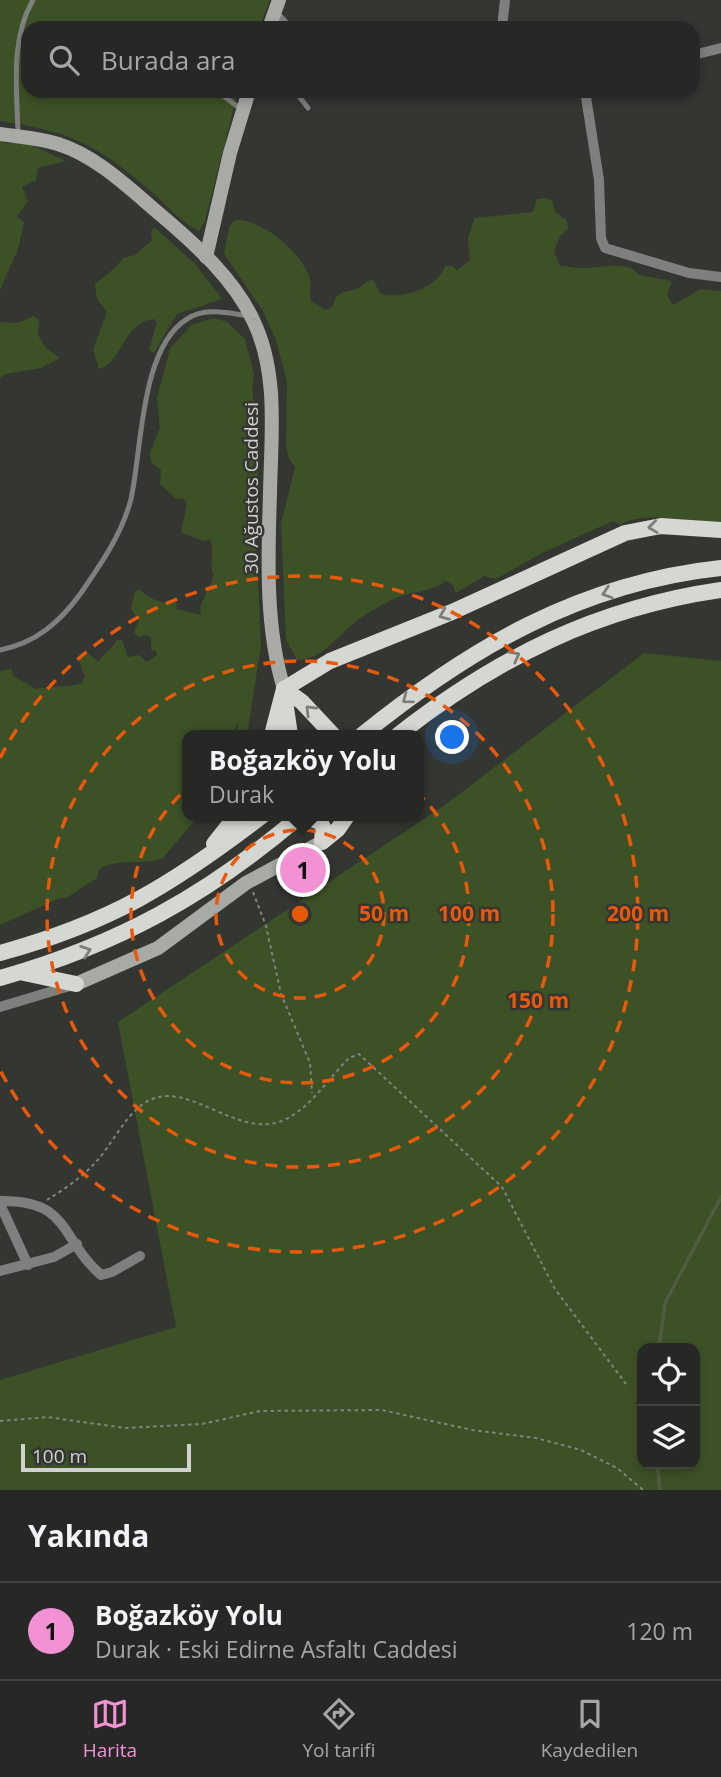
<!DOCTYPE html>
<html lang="tr">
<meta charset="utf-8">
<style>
:root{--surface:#272825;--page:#333432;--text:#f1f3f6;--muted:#a4a6a7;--line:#434442;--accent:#f391d5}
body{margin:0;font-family:"Open Sans",sans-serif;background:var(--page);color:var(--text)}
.controls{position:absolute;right:21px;bottom:21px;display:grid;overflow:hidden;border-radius:14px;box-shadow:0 4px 10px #0003}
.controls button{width:63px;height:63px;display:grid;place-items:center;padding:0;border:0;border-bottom:2px solid var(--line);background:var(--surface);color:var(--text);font:35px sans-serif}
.scale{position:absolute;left:21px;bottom:18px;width:170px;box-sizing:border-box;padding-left:7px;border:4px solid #d1d2cf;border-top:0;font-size:19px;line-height:24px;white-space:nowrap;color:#d1d2cf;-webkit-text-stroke:5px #343631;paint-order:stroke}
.you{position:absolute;left:453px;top:738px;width:24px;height:24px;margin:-18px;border:5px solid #fff;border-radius:50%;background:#1a73e8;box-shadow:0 0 0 10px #1a73e833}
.badge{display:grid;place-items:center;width:46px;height:46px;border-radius:50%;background:var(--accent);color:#111;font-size:23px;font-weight:700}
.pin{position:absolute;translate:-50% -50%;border:4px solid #fff;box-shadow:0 2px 7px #0006}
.popup{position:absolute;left:182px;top:730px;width:242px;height:91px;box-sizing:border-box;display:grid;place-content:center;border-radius:14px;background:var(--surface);filter:drop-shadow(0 2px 5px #0005);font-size:23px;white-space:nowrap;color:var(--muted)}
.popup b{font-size:26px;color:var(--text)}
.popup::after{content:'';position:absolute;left:50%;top:100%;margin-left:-14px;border:14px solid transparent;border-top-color:var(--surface)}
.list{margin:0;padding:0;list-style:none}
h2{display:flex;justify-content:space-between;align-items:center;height:91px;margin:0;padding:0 28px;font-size:30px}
h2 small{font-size:23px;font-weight:400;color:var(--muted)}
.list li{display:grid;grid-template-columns:46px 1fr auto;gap:21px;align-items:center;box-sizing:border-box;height:98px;padding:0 28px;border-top:2px solid var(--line)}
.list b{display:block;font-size:26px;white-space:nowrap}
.list p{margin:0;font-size:23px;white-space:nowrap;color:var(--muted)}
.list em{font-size:23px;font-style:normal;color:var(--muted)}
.icon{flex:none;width:38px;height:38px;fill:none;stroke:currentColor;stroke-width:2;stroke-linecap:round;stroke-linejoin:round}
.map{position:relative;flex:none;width:721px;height:1490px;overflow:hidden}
.search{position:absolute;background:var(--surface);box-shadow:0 4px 10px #0003;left:21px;right:21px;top:21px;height:77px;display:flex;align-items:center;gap:18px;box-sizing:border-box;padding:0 24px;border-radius:21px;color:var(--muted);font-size:26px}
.sheet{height:189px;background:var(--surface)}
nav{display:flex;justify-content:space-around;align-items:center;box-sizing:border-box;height:98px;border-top:2px solid var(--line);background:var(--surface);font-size:19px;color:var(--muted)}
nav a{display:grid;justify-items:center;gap:4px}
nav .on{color:var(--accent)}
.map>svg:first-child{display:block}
.green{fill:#3d5127;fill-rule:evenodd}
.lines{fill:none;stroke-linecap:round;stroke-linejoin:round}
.stream{stroke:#505c40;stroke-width:3.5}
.path{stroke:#81837f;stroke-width:2;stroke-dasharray:3.5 3.5;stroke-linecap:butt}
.service{stroke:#7e807d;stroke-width:5}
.minor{stroke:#7e807d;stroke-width:10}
.secondary{stroke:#a7aaa5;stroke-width:14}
.trunk{stroke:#d5d8d2;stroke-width:16}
.oneway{stroke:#7c7f79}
.ring{fill:none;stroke:#e8590c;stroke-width:3.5;stroke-dasharray:12 9}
.labels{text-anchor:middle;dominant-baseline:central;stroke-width:5;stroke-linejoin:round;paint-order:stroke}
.street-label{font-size:19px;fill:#d1d2cf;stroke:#343631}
.centre{fill:#e8590c;stroke:#343631;stroke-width:3.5}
.ring-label{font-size:21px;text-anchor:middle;font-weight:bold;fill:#e8590c;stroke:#343631;stroke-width:5;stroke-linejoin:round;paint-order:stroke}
</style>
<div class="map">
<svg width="721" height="1490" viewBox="0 0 721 1490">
<rect width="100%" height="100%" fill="#343631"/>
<g class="green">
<path d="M0,0H270L259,28H28V91H238L205,221L199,231C180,222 162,200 145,186C93,142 67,131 0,121Z"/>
<polygon points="0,140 6,143 28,143 66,161 38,168 36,180 22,187 28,201 17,217 24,222 18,249 0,290"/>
<path d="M546,198L552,201L555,212L567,221L568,229L560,236L554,251L560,266C567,266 574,268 582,268C599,269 628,259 639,275L672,281L667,295L673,305L701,289L721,291V523C696,522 641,510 621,525L613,521L542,553L496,579L484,576L456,593L453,585L446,581C434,589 424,591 412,593C397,595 371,611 359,619C338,634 325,659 297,660L286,640L281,524L295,467L289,459L286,444L287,382L276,340L263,311L224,254L229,227L235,220C262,218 303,254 310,279C312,288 308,293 311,301L326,310L333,306C337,290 344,293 356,289C364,286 364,281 373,280L381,294C403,299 437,289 445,266H452L457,270L470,260L468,238L475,218L533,212L537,199Z"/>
<path d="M154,227L195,264L222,299L177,314L154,353L149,350L157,322L154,319C123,322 124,361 99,369L93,349L107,312L97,299L95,284L116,267L123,258L135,255L152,240L151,231Z"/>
<polygon points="34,316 39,320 38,335 45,347 60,358 41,368 6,374 0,378 0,322 17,323"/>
<path d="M214,318L227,322L245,339L254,374L252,389L260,447L255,518L261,645L248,729L246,735H237L238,723L231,735H188V816H211L195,820L163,858C143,866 116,857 99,870L97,878L66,898H60L0,925V671L12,669L13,676L36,689C52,686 65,687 81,684L85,677L78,658L82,653L89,654L99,662C104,652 112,649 117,640H122L128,657L139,655L147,662L157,655L156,651L151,650V638L147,635L138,637L134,632L139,621L131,609L135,591L140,590C151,600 162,604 176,602L177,609L201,615L200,607L214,576C208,564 216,552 210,540L203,541L181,532L187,504L184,499L175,498L160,484L161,470L153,464L149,455L160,428L157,398L170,349L191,325Z"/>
<path d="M644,653L721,661V1490H0V1380L176,1327L118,1022L445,805ZM642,1348H695V1464H642Z"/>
</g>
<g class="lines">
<g class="stream">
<polyline points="659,1348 665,1303 721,1197"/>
<polyline points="657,1464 660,1490"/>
</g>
<g class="path">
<polyline points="253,892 266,926 281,994 310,1063 312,1093"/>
<path d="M47,1200C63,1190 81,1178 94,1164C112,1146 126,1111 150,1100C191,1080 242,1144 288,1118C311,1106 330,1077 349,1058L359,1054L502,1187L555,1289L626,1384"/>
<polyline points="0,1421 47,1417 125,1428 202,1424 260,1411 382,1410 472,1430 536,1438 581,1450 617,1468 643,1490"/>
</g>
<g class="service">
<polyline points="217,91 242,110"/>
<polyline points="295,91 308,108"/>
<path d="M18,133C17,90 10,39 33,0"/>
<path d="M0,650C36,643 60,622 81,593C101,564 122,534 131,499C142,450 140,348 187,319C205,307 228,313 249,316"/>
</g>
<g class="minor">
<polyline points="274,13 288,28"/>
<polyline points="502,28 505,0"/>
<polyline points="693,55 721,48"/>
<polyline points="585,91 599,180 601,238 605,248 689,273 721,277"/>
<polyline points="0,1007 73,985"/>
<path d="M0,1201C71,1200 59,1238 101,1275L112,1272L140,1256"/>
<polyline points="0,1204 28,1265"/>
<polyline points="0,1271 54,1257 77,1244"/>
</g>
<g class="secondary">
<polyline points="269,28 279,0"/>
<path d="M0,134C19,137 39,138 58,144C97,156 131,190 162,216C196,245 234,279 253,320C279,373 271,436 270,493C268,556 265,628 284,689"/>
<polyline points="206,257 230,153 249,91"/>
<polyline points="76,984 158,948 246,883 322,842"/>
</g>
<g class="trunk">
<polyline points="284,689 302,702 333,735"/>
<polyline points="285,701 290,735"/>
<polyline points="272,735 284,689 330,661 452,612 625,533 661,526 721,530"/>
<path d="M362,735C470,648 580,583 721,568"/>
<path d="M398,735C497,658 596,608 721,590"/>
<polyline points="295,820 305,817 320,822 323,827 322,842"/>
<polyline points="322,842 338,829 347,816"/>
<polyline points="214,844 236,816"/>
<path d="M0,953C110,923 172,885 262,816"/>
<polyline points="24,973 76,984"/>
<path d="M0,978C117,945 208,895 300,816"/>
</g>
</g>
<defs><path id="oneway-chevron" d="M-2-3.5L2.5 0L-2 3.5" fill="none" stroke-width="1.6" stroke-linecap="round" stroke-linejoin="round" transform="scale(1.75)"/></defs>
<g class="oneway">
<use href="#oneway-chevron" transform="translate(653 527) rotate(173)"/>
<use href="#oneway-chevron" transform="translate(607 593) rotate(162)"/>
<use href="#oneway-chevron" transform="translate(444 615) rotate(158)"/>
<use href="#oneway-chevron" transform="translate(515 656) rotate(-28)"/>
<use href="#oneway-chevron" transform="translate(407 699) rotate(143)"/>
<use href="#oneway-chevron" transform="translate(310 710) rotate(-135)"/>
<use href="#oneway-chevron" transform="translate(86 951) rotate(-20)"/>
</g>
<g class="ring">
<circle cx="300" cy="914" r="84"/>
<circle cx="300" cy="914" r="169"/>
<circle cx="300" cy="914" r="253"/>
<path d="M0 758A338 338 0 1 1 0 1070"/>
</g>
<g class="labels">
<g class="street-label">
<text transform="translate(251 488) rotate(-90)">30 Ağustos Caddesi</text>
</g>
</g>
<circle cx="300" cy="914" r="10" class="centre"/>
<g class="ring-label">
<text x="384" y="921">50 m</text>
<text x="469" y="921">100 m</text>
<text x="638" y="921">200 m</text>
<text x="538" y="1008">150 m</text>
</g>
</svg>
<div class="controls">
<button><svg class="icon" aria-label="locate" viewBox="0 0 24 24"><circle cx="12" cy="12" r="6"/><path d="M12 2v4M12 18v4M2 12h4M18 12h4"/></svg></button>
<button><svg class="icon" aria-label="layers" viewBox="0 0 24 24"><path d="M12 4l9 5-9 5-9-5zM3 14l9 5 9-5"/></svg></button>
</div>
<div class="scale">100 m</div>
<div class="you"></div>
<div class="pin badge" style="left:303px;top:870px">1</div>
<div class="popup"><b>Boğazköy Yolu</b>Durak</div>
<div class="search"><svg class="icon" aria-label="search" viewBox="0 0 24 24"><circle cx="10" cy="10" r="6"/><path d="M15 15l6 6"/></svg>Burada ara</div>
</div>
<section class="sheet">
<h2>Yakında<small></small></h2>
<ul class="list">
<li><span class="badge">1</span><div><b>Boğazköy Yolu</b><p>Durak · Eski Edirne Asfaltı Caddesi</p></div><em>120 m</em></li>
</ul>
</section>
<nav>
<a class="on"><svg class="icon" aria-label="map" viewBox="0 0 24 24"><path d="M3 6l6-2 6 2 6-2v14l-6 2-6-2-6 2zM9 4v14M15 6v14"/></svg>Harita</a>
<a><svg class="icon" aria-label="directions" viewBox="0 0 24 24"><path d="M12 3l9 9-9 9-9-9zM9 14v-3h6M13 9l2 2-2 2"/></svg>Yol tarifi</a>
<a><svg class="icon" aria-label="saved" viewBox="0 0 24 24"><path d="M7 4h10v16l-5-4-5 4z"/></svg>Kaydedilen</a>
</nav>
